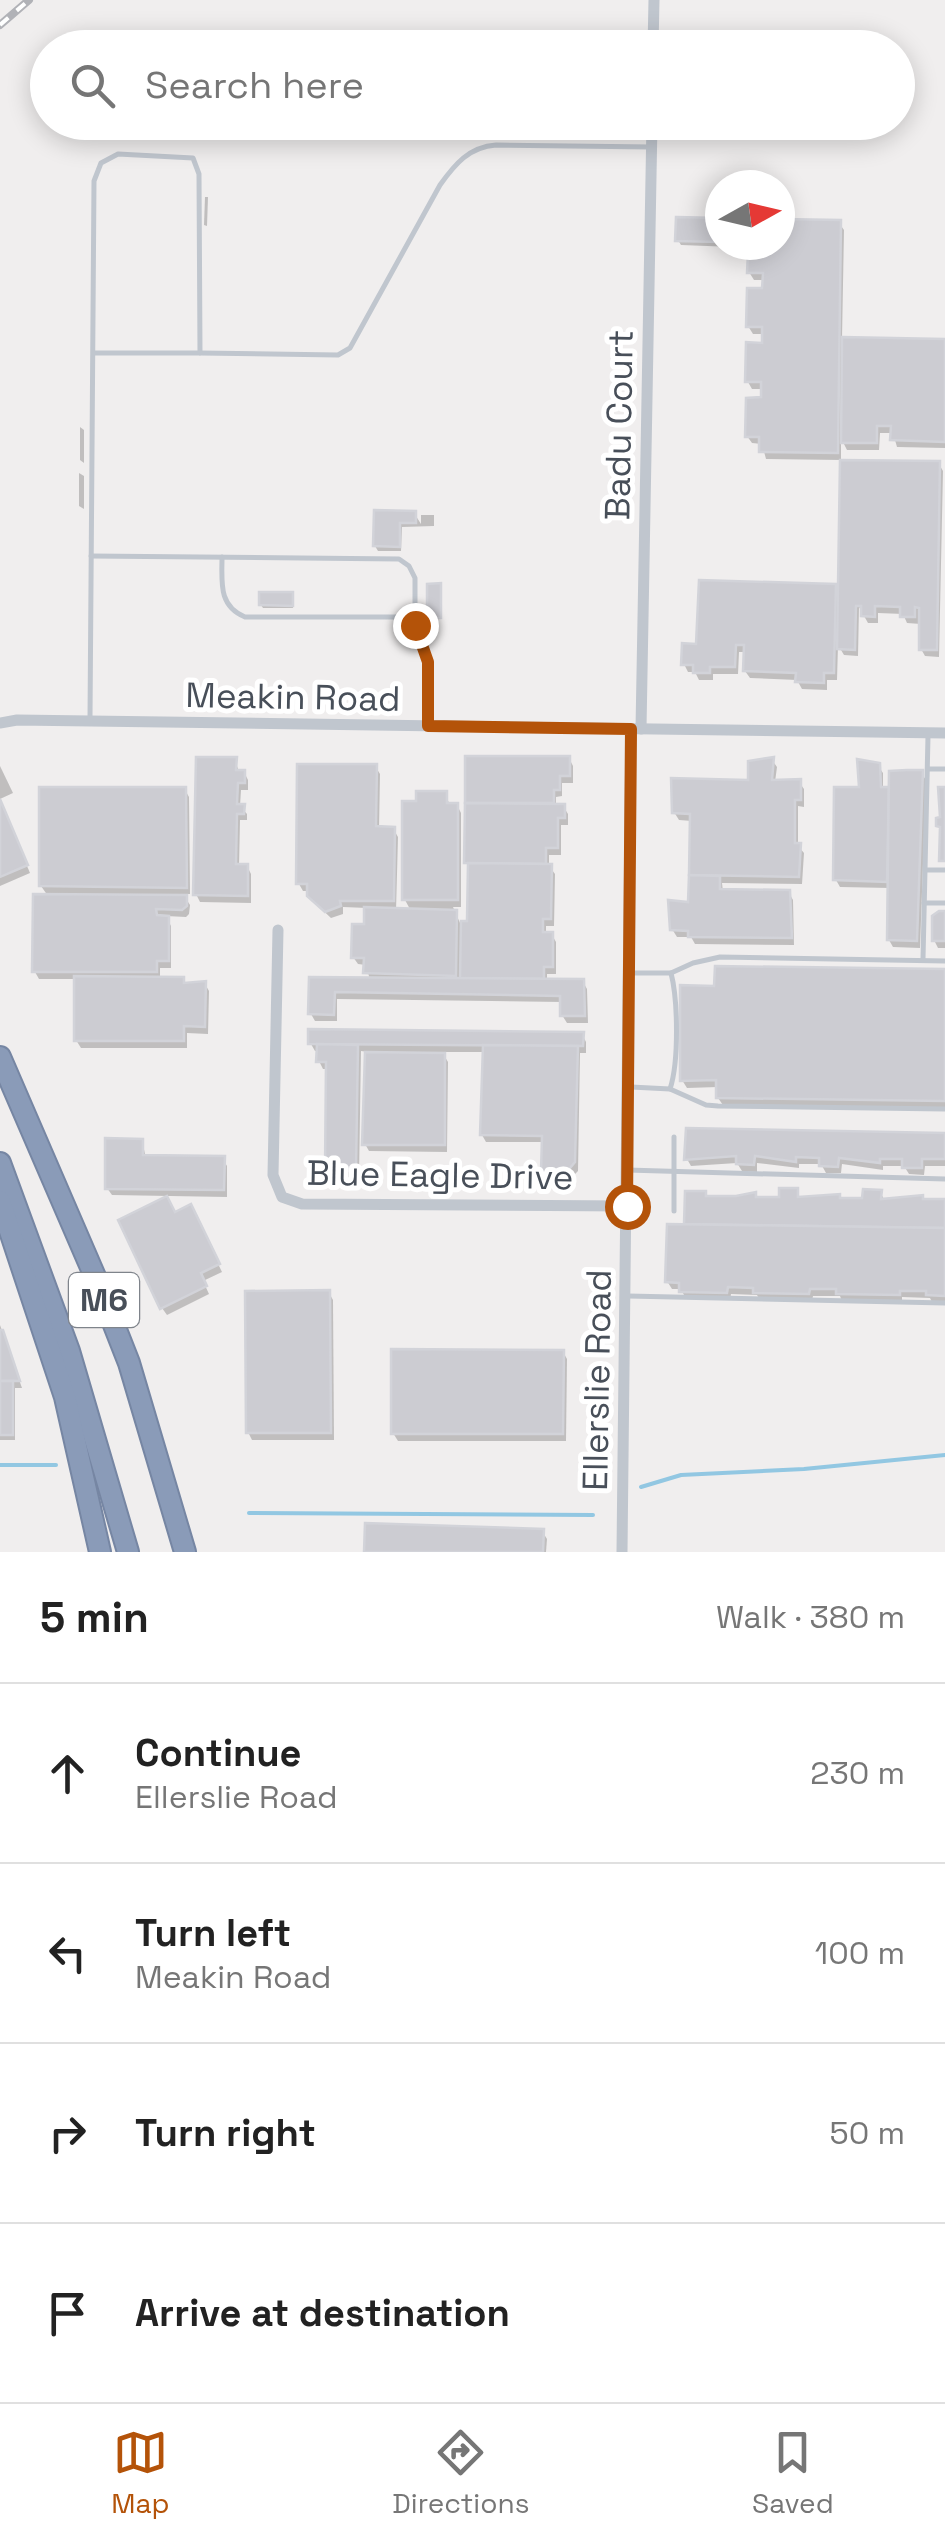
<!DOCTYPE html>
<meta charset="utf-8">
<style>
:root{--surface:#fff;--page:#f2f2f2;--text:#222;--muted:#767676;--line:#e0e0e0;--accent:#b45309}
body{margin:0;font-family:"Space Grotesk",sans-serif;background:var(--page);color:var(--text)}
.compass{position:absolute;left:705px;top:170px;width:90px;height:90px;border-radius:50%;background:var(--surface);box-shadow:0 5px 25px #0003;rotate:82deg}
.stop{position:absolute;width:30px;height:30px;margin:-22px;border:8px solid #b45309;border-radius:50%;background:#fff}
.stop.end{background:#b45309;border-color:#fff;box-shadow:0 2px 10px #0008}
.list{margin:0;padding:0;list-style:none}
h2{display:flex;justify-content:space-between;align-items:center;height:130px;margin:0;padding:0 40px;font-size:42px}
h2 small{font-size:32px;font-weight:400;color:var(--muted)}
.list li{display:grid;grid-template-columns:65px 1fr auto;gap:30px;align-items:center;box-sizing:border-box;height:180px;padding:0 40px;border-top:2px solid var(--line)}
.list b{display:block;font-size:38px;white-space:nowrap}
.list p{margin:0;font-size:32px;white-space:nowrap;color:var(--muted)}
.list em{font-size:32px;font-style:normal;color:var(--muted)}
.icon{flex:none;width:55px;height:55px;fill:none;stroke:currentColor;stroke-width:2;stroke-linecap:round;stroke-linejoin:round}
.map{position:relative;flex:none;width:945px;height:1552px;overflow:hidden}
.search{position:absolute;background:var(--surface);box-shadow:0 5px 25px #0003;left:30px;right:30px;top:30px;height:110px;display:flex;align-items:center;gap:25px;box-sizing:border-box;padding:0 35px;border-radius:55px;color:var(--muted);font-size:38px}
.sheet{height:850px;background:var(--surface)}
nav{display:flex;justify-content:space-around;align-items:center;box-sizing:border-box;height:140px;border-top:2px solid var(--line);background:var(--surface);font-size:28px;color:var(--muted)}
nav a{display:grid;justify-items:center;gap:5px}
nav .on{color:var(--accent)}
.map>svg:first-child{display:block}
.shadow{fill:#0003}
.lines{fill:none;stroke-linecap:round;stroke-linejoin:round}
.stream{stroke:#92c7e2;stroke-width:4}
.building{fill:#ccccd2;stroke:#d2d3d9;stroke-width:2.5}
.highway-casing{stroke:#7686a3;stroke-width:24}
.lane{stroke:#c0c6ce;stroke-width:5}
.street{stroke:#c0c6ce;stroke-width:11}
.highway{stroke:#8a9bb8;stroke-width:20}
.rail-casing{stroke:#b1b2b7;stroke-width:8}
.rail{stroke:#fff;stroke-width:4;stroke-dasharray:11;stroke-linecap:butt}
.route{stroke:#b45309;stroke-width:12}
.labels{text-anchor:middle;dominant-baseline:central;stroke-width:10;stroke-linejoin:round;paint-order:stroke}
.shield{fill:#fff;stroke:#7f848b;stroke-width:2.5}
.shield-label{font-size:32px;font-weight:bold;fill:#484f59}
.street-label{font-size:35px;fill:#484f59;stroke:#fff}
</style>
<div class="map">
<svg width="945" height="1552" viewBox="0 0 945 1552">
<rect width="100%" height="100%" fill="#f0eeee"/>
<g class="shadow">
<polygon points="205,197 208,197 207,226 204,225"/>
<polygon points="720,220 720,245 733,247 681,245 678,240"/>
<polygon points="780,222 839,223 844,230 842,339 945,342 945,448 897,447 893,433 880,433 879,450 847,450 841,438 841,460 766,459 762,444 752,443 747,436 763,400 763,389 752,389 748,382 764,345 764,334 753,334 748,326 765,291 765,280 754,280 749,272 767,255 767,245 780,245"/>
<polygon points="80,427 84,430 84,463 80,460"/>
<polygon points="939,464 943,471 939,657 925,656 921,649 921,624 907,623 903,614 878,613 878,623 868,623 859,607 858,656 844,655 838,645 837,680 827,680 827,690 802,689 797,680 750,678 745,671 746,652 739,652 738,674 713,674 713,680 699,680 695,672 688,672 684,664 699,646 701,583 840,587"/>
<polygon points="79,473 84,476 84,509 79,506"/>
<polygon points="376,513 414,513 421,524 421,515 434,515 434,526 402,527 401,551 378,551 375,546"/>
<polygon points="291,594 293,608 263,608 261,605"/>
<polygon points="468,758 569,758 573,766 573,783 562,783 562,796 556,797 556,806 563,806 568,814 568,825 561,825 561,855 549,855 549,866 555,874 554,926 546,926 546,935 552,935 556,942 556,974 547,974 547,981 583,982 587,989 588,1023 567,1023 562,1015 563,1002 337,999 337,1021 315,1021 311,1014 312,980 370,980 366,965 358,964 353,957 366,926 367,908 343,907 343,914 331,918 315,903 310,891 303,891 299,884 375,766 380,774 379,829 394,830 398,837 396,911 411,911 405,900 419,804 445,794 450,805 457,805 461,813 461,907 453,907 460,923 470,924"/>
<polygon points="235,760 239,772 244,772 248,780 248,790 241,790 240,806 247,814 247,820 240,820 239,866 247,866 251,874 251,903 200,902 196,894"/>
<polygon points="772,760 777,767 775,782 799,782 804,789 804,807 798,806 798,846 804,853 802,884 722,883 723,892 789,893 793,900 794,945 695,944 691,937 677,937 672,929 691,905 692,821 679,820 674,812 750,783"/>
<polygon points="0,766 13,793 0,799"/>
<polygon points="878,766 883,773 883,789 921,773 926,780 920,948 893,947 889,940 890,888 840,887 836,880 862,789"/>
<polygon points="185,790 189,797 190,894 183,894 190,905 189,914 186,917 166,916 171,926 171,968 160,968 160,980 182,980 186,986 205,984 209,991 208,1034 187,1033 187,1048 81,1048 76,1040 77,979 39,979 35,972 48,896 41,886"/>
<polygon points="0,802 30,873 0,886"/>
<polygon points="945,913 945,948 938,948 934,940"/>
<polygon points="945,971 945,1108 723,1105 718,1098 718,1087 687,1088 682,1080 717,989"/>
<polygon points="582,1034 586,1042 586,1053 580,1053 578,1171 569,1180 548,1179 544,1171 544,1142 486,1142 482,1135 485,1052 442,1052 448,1062 447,1152 369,1151 365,1144 368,1052 361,1051 359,1177 332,1177 327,1170 329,1069 323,1069 319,1061 319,1051 315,1051 311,1044"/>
<polygon points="945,1135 945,1166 925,1166 924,1175 909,1174 904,1166 883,1166 883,1170 842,1164 841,1173 826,1173 821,1164 799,1164 799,1168 757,1163 757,1172 742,1171 737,1163 691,1166 687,1159"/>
<polygon points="142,1141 146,1158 223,1159 227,1166 227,1197 112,1195 107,1188"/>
<polygon points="796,1191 801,1199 865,1201 880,1192 885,1201 945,1202 945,1303 932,1302 930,1298 902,1297 902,1302 842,1301 840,1296 813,1296 812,1301 760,1300 757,1295 731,1294 730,1300 686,1299 681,1289 672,1289 667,1281 686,1226 687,1194 705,1194 708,1198 755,1195 757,1199 781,1199"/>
<polygon points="194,1215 222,1272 203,1281 209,1294 167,1315 162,1308"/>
<polygon points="329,1293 333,1300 334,1440 252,1440 248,1432"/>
<polygon points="0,1325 22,1388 15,1388 15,1440 0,1440"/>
<polygon points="563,1352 567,1359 566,1441 398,1441 393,1433"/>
<polygon points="542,1531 547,1539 546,1552 366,1552"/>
</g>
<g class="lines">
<g class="stream">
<polyline points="0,1465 56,1465"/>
<polyline points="641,1487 681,1475 804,1469 945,1455"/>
<polyline points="249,1513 593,1515"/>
</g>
</g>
<g class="building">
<polygon points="676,217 720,218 720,242 675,241"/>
<polygon points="780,219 841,220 838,453 759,452 759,437 745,437 746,398 761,397 761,382 745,382 746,342 762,343 762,327 746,327 747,288 762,288 763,273 747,273 748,252 765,252 765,245 780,245"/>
<polygon points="842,337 945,339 945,442 890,440 891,426 877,426 877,443 841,443"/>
<polygon points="840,460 940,461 937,650 919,650 919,608 915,607 915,617 900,617 900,607 875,606 875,617 861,616 861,606 856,606 855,650 837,649"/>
<polygon points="374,510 416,511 416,523 400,523 400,547 373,546"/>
<polygon points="699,580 836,584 834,673 824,673 824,683 795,682 796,673 743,671 744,645 736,645 735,667 710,667 710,673 693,673 693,665 681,665 682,643 696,644"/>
<polygon points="441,583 441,618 427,618 427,584"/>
<polygon points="259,592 293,592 293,606 259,605"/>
<polygon points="465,756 570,756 570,776 560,776 560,790 554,790 554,803 465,803"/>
<polygon points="196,757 237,757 236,770 245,770 245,783 238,783 237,804 245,804 244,814 237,814 236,864 248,864 248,896 193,895"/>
<polygon points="774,757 772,780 801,779 801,800 795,800 795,843 801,843 799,877 689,875 690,814 672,813 671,778 748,780 748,761"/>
<polygon points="857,759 880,763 881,787 889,787 887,882 833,880 834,787 859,787"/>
<polygon points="297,764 377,764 376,826 395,827 394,901 340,901 341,906 325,912 307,896 307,884 296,884"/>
<polygon points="907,770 923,770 917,941 887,940 889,771"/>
<polygon points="39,787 186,787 187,888 39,886"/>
<polygon points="938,787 945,787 945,861 939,861 940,827 936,826 936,818 940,817"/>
<polygon points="416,791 447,791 447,803 458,803 458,900 402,900 402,801 416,801"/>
<polygon points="0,799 28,865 0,877"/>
<polygon points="465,803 565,804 565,818 558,818 558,848 546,848 546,864 464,863"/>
<polygon points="468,863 552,864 551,919 543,919 543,932 553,932 553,967 544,967 544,979 460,978 461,921 467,921"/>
<polygon points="689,875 720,876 720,889 790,890 792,938 688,937 688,931 670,930 668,900 688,902"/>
<polygon points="33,894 187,895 187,906 182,910 156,909 157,915 169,916 169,961 157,961 157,972 32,972"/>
<polygon points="364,907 457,910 456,976 363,973 364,958 351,958 352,924 364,924"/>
<polygon points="939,911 945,911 945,941 932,941 932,916"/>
<polygon points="715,966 945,969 945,1101 716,1098 716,1080 680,1081 680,985 714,986"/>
<polygon points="74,976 184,977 184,983 206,981 205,1027 184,1026 184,1041 74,1041"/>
<polygon points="309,977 584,979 585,1016 560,1016 560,996 335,992 334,1015 308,1014"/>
<polygon points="308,1029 584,1032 583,1046 308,1044"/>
<polygon points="317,1044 358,1045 356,1171 325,1170 326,1062 316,1062"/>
<polygon points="483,1045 578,1046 575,1162 565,1174 541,1172 542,1136 480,1135"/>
<polygon points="365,1052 445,1053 445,1145 362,1145"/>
<polygon points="686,1128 945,1133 945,1159 922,1159 922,1168 902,1168 902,1159 880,1159 880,1163 839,1158 838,1167 819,1166 819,1158 796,1157 796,1162 755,1156 754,1165 736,1164 736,1156 684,1160"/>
<polygon points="105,1138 143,1139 143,1155 225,1156 224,1190 105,1189"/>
<polygon points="779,1188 798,1188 798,1197 840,1194 840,1198 862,1198 863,1189 882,1190 881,1199 923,1195 923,1199 945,1199 945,1228 684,1224 685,1191 706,1191 706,1196 736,1196 756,1192 756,1197 779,1197"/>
<polygon points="167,1196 175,1212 191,1204 220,1264 201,1273 207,1286 160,1309 118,1220"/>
<polygon points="667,1224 945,1228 945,1296 926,1295 926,1291 900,1291 900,1295 836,1294 836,1289 810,1289 809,1294 753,1293 753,1288 728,1287 727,1293 679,1292 679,1283 665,1282"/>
<polygon points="330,1290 331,1433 246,1433 245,1291"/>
<polygon points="0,1330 3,1330 20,1381 0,1381"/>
<polygon points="391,1349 564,1350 563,1434 391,1434"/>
<rect x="0" y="1381" width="13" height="54"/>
<polygon points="365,1523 544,1529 543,1552 364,1552"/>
</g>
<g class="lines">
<defs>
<g id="highway">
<polyline points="0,1057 96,1279 129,1363 185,1552"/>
<polyline points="0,1163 69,1351 128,1552"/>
<polyline points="0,1201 65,1397 100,1552"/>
</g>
</defs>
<use href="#highway" class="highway-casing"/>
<g class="lane">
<path d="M200,353L338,355L350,348L440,185C455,164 469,147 496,145L652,147"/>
<polyline points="91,556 399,559 409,566 415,578 415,625 427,661 428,723"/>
<path d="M222,557C222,582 218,606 245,617H415"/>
<polyline points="90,718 94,181 101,163 118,154 193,158 199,174 200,353 94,353"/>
<polyline points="928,769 945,769"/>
<polyline points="925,870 945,870"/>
<polyline points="924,903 945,903"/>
<polyline points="923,959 928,736"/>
<polyline points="631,973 671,973 693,963 720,957 945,961"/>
<polyline points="631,1087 670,1089 706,1105 718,1106 945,1109"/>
<path d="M670,1089C679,1062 678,1000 671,973"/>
<polyline points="627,1170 945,1179"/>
<polyline points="674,1211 674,1137"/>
<polyline points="628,1296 945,1303"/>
</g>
<g class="street">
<polyline points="653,48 654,0"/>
<polyline points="0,723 17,720 945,733"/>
<polyline points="641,729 652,122"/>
<polyline points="278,930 273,1175 282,1197 302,1204 627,1206"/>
<polyline points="622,1552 631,729"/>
</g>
<use href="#highway" class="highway"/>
<defs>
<polyline id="rail" points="0,25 29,0"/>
</defs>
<use href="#rail" class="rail-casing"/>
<use href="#rail" class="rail"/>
</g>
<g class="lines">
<polyline class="route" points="415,625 428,662 428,726 631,729 627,1206"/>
</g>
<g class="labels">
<rect class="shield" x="69" y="1273" width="70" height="54" rx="8"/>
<g class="shield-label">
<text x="104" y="1300">M6</text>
</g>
<g class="street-label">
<text transform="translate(619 425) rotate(-89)">Badu Court</text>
<text transform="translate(293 697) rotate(1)">Meakin Road</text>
<text transform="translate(440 1175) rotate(1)">Blue Eagle Drive</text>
<text transform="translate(597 1380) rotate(-89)">Ellerslie Road</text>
</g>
</g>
</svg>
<svg class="compass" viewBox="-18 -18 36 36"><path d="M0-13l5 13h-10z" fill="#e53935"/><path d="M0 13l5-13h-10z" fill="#767676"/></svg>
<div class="stop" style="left:627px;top:1206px"></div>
<div class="stop end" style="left:415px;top:625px"></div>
<div class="search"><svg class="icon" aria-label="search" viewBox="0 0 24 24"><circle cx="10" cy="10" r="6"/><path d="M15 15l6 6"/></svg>Search here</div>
</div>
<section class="sheet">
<h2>5 min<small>Walk · 380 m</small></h2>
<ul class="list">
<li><svg class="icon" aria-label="ahead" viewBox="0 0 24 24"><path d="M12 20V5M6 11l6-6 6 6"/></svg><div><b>Continue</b><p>Ellerslie Road</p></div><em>230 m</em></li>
<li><svg class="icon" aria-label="left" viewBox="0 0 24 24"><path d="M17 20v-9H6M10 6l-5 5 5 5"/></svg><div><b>Turn left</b><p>Meakin Road</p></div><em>100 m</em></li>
<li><svg class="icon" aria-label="right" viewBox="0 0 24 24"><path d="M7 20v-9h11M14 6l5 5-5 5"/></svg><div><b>Turn right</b></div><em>50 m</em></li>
<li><svg class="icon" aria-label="arrive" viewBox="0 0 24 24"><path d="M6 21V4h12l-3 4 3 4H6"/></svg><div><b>Arrive at destination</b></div></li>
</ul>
</section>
<nav>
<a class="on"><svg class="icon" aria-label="map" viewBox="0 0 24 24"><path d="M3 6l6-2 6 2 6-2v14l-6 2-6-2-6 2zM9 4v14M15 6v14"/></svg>Map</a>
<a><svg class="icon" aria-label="directions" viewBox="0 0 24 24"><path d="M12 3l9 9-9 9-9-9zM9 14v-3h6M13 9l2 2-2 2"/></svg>Directions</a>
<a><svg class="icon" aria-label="saved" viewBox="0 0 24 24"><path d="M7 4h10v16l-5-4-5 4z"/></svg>Saved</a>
</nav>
